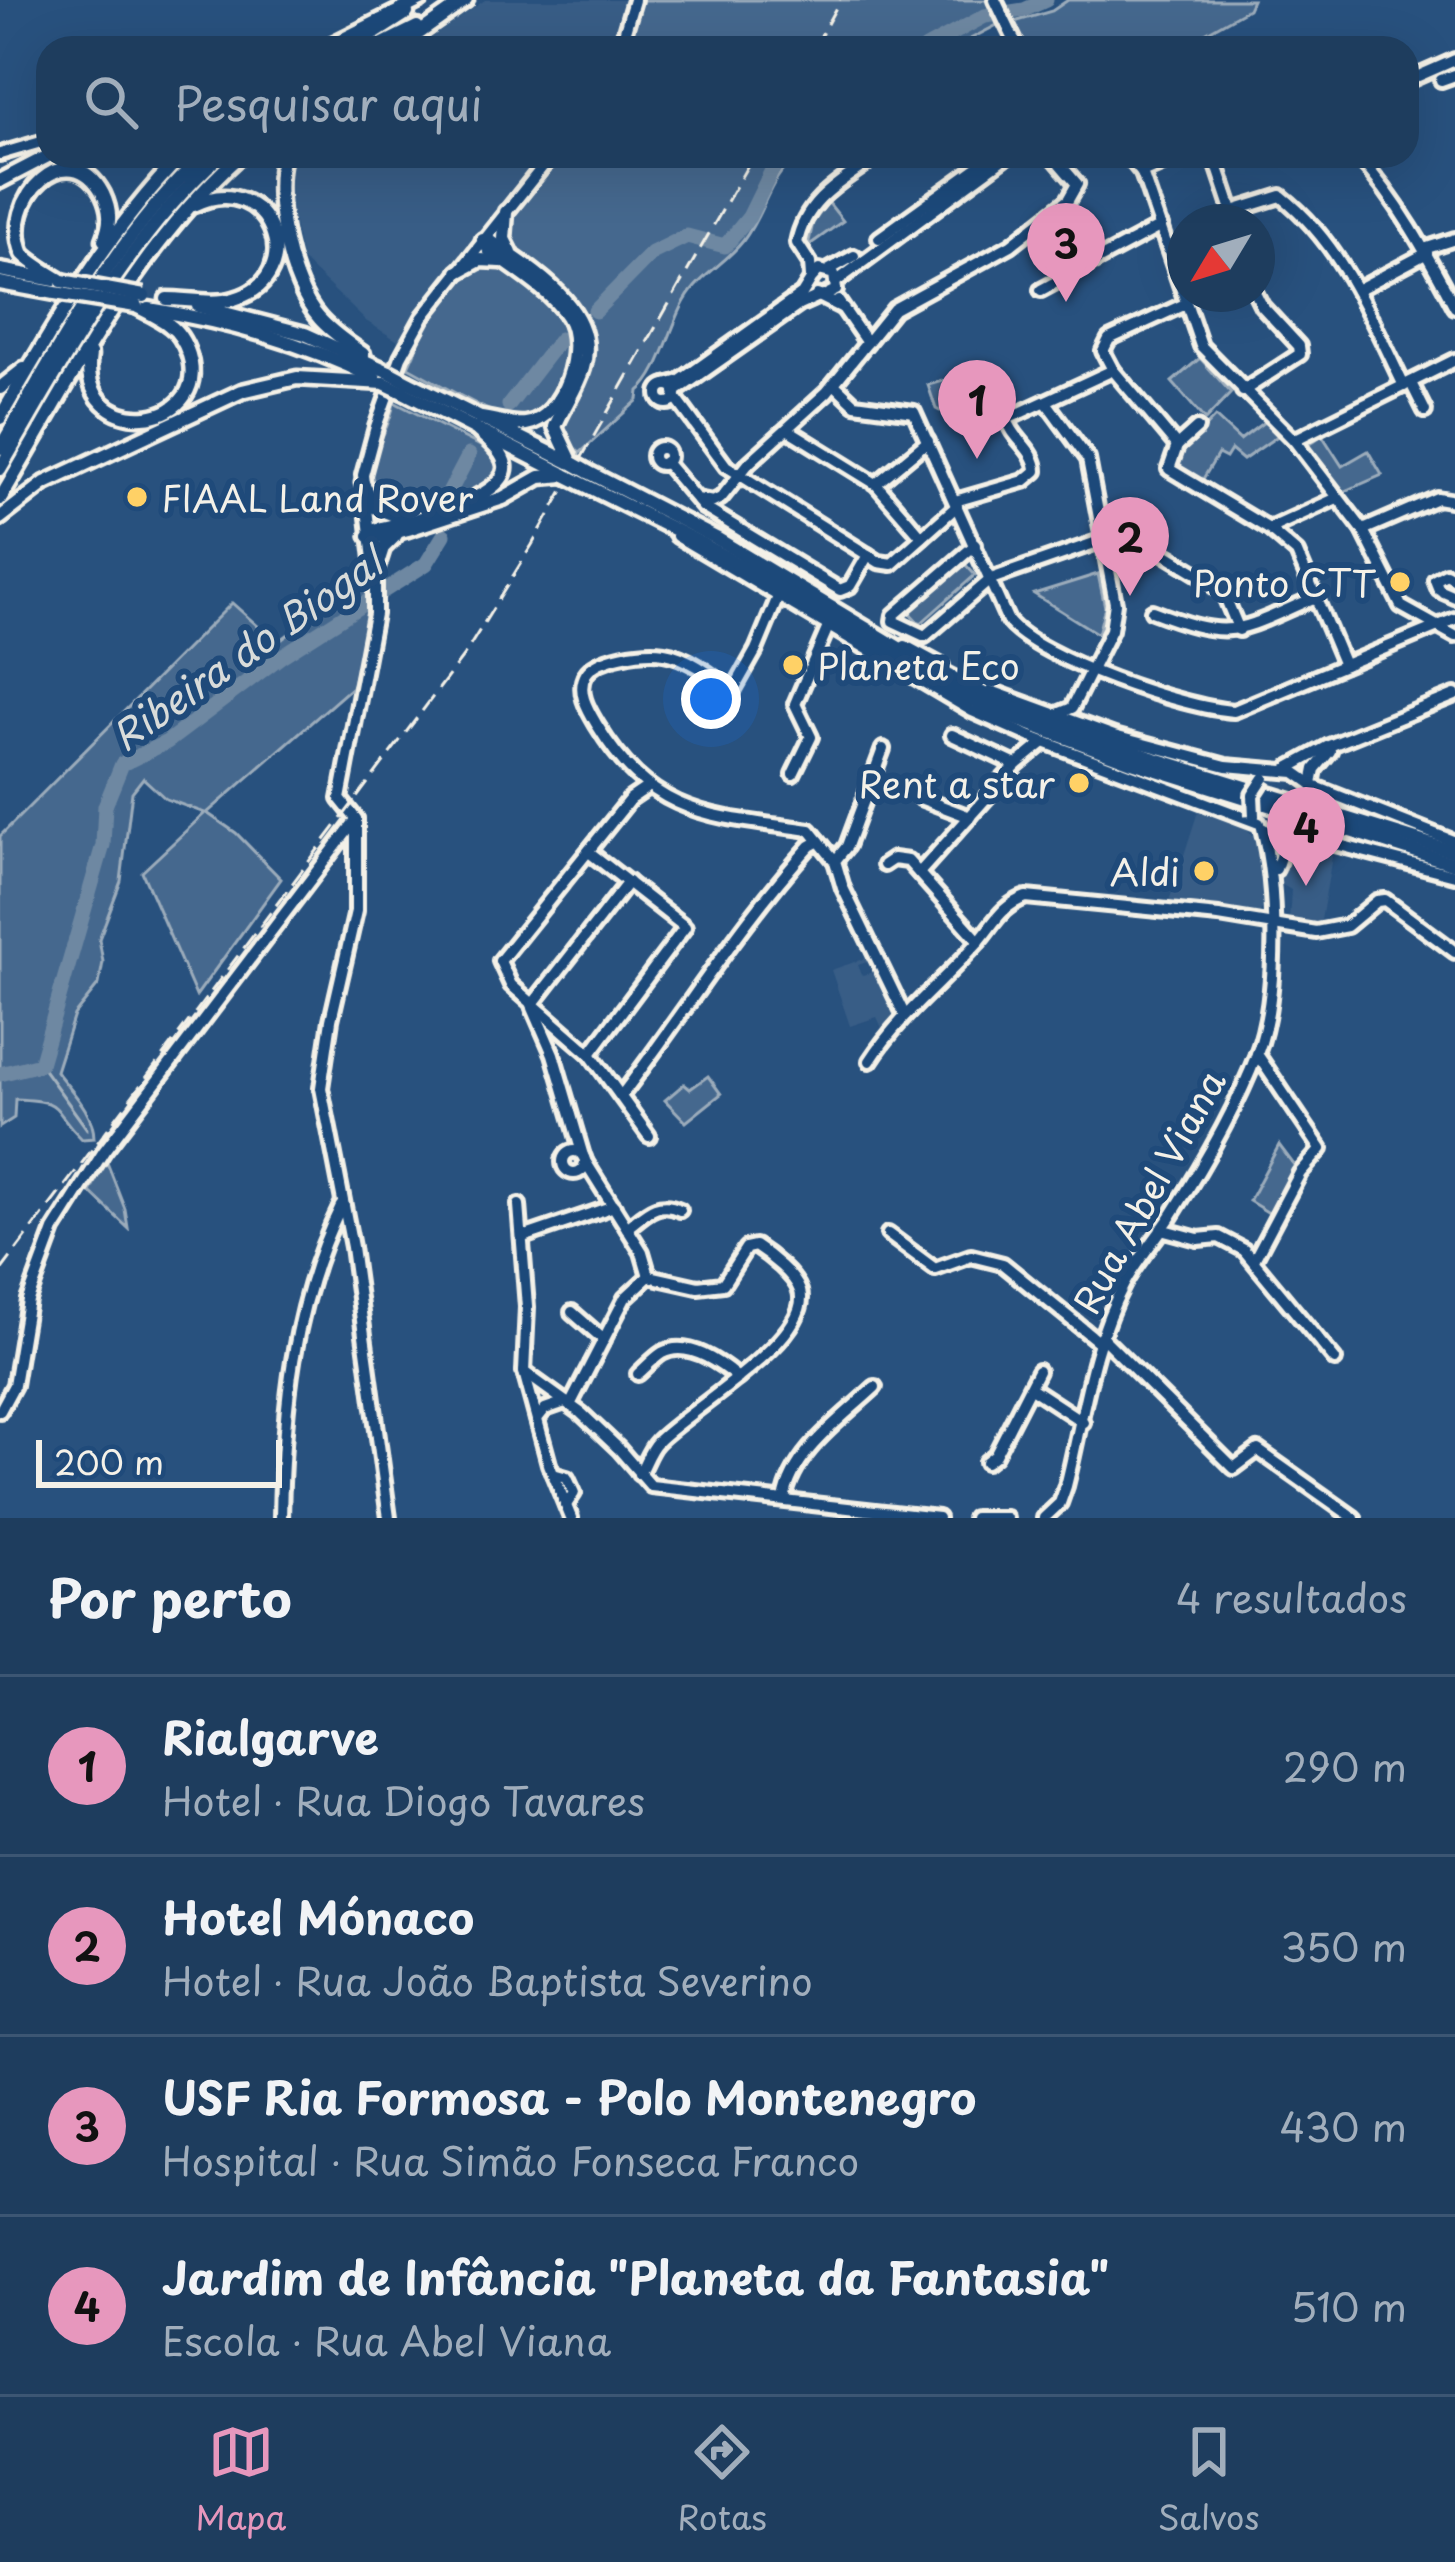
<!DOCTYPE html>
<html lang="pt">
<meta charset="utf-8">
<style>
:root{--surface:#1e3d5e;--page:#264464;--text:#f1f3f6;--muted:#a1aebc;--line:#3c5673;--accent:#e797bd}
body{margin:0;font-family:"Playpen Sans",sans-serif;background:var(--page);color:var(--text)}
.compass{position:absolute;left:1167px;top:204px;width:108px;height:108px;border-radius:50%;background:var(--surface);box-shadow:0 12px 48px #0002;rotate:232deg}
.scale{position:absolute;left:36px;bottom:30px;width:246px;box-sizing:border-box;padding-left:12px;border:6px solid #f4f1e8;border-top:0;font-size:33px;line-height:42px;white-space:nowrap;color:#f4f1e8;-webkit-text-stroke:9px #1f4a7a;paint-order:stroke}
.you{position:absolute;left:711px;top:699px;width:42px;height:42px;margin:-30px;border:9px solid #fff;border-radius:50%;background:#1a73e8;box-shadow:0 0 0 18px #1a73e833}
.badge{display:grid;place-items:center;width:78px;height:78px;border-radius:50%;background:var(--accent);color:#111;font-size:39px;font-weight:700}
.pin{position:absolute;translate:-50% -99px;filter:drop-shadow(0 3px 6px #0008)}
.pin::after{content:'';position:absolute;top:63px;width:42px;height:36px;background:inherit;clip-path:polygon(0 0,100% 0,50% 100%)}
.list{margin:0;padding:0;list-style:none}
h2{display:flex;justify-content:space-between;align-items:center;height:156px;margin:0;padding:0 48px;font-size:51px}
h2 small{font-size:39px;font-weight:400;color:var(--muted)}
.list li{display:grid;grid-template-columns:78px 1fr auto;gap:36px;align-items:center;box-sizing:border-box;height:180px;padding:0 48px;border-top:3px solid var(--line)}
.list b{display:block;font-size:45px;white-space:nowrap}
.list p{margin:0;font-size:39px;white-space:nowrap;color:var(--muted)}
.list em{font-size:39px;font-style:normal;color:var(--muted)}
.icon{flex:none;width:66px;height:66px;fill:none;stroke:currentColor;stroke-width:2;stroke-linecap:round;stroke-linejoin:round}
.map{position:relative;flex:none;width:1455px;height:1518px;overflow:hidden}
.search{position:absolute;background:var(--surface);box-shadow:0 12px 48px #0002;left:36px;right:36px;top:36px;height:132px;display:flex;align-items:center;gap:30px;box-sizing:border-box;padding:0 42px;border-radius:36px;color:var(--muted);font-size:45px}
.sheet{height:876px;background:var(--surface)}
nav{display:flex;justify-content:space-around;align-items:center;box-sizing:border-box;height:168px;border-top:3px solid var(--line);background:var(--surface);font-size:33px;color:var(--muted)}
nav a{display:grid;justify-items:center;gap:6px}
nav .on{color:var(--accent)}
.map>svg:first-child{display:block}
.built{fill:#375d86}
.green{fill:#45688e;stroke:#9cacbb;stroke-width:3}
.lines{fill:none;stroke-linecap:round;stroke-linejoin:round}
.stream{stroke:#a4b2be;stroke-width:3}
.river{stroke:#6e88a2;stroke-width:15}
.minor-casing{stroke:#f4f1e8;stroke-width:20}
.major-casing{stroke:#f4f1e8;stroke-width:21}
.minor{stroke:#1f4a7a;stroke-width:10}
.major{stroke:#1f4a7a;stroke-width:12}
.rail{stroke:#f4f1e8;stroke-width:3;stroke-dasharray:18 9;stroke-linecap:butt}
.minor-bridge-casing{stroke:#f4f1e8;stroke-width:20;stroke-linecap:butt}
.major-bridge-casing{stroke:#f4f1e8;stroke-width:21;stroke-linecap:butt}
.minor-bridge{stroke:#1f4a7a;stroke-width:10}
.major-bridge{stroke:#1f4a7a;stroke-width:12}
.poi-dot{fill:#ffd166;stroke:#1f4a7a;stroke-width:4.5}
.labels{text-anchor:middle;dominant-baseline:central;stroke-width:12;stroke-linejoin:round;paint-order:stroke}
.poi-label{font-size:36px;fill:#f4f1e8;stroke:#1f4a7a;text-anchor:end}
.street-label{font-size:36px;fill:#f4f1e8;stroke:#1f4a7a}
.water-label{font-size:39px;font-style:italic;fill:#d9dcda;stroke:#1f4a7a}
</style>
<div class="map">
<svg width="1455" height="1518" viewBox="0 0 1455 1518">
<rect width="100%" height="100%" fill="#28517e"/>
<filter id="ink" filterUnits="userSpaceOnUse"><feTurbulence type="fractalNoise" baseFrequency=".00833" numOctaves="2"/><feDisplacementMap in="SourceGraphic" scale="24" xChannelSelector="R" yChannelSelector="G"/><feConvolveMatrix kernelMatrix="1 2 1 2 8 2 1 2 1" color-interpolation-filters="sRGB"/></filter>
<g filter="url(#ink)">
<g class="built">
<polygon points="485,0 626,0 611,48 417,48"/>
<polygon points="295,156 543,156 419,314 401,343 366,321 302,260 286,188 287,174"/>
<polygon points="1199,808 1245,827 1260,843 1269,864 1265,905 1259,913 1168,905"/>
<polygon points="1298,849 1333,851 1320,926 1289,921 1291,890 1277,882 1284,860"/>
<polygon points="869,957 870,961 858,965 862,975 874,972 894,1012 883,1030 877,1017 850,1026 831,970"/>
</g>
<g class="green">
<polygon points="640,0 988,0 997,25 953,48 625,48"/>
<polygon points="1068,0 1252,0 1248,9 1178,48 1026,48 1011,23 1052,11"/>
<path d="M560,156H798C768,177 765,213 743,241C726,263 699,276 685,301C670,327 660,375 639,391L638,400L580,453L565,439L563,428C568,403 588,360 589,338C591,282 501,275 510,220Z"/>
<polygon points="828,202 843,221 808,246 813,223"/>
<path d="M488,265C505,267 516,277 529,288C540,296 556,307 563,320C579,347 554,419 518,420C499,420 429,378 408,367C425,330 445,275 488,265Z"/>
<polygon points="1200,358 1231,393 1205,420 1172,382"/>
<polygon points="962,370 968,371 977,391 940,411 936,409 928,385 950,379 949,376"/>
<path d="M394,402L494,453L498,476C475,498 376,539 370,484C366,455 391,430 394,402Z"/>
<polygon points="1215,417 1240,440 1264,422 1279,435 1243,460 1231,450 1226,458 1218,454 1200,484 1177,471 1172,462"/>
<polygon points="1322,435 1342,466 1368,451 1382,475 1341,493 1310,450 1308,445"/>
<polygon points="963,562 975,575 920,624 908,611"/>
<polygon points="1098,574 1105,607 1098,634 1034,594"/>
<path d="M371,583L369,622L352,687L207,813L236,833L281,879L196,996L142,872L205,813L166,799L143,778L132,792L121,881L99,939L103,962L99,984L74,1015L56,1071C71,1091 94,1112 94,1138L82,1139C48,1106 67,1101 15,1099L14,1118L0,1127V836L232,603L277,643L350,587Z"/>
<polygon points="708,1076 721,1094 686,1122 665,1100 684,1084 690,1089"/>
<polygon points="1279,1145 1300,1173 1277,1218 1249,1201"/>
<polygon points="106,1160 125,1209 128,1228 90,1192"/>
</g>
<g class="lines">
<polyline class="stream" points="40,1064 87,1129"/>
<g class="river">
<polyline points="926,48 985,16 1024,10 1046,0"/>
<polyline points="595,311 652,253 687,236 725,246 749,217 775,164 786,156"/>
<polyline points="509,405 560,339"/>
<polyline points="449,493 469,455"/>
<polyline points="0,1074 40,1064 103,845 105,806 122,764 167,742 280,657 426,564 444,535"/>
</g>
<defs>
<g id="minor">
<polyline points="995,0 1018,48"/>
<polyline points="620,48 634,0"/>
<polyline points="1441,80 1455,75"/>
<polyline points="1407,81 1455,60"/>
<polyline points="0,154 48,140"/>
<polyline points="1128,156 1142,173 1181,156"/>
<polyline points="1214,156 1236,222"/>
<path d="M1357,156C1398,200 1427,254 1455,307"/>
<polyline points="1144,157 1142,173 1201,346 1294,440 1363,530 1401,606 1455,636"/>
<path d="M1233,211L1281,196C1342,244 1371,318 1404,386"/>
<polyline points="879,238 993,156"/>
<polyline points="1424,249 1455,239"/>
<polyline points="829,270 854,256"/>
<path d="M811,277L810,263L797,243C805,199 844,180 877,156"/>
<polyline points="811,279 819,270 834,274 836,290 822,297"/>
<polyline points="837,281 1007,156"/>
<polyline points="1041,290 1161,226"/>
<polyline points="1357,290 1427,253"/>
<polyline points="817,295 841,307"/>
<polyline points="838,301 867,343"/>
<polyline points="1113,370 1177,446 1169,469 1269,529 1297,553 1344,665"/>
<polyline points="1411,383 1425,411"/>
<path d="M834,384L855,404L914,412L1008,621C1038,659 1184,708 1234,711L1455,619"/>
<polyline points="666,385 680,381 802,294 810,281"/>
<circle cx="667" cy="394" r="9"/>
<polyline points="1243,391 1300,354 1299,346 1262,306 1256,294"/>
<polyline points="675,392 799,305 819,296"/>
<polyline points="675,397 726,466 879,562 892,564 957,506"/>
<polyline points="1046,402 1088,459 1115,603 1111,630 1072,708 1055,715"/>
<polyline points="787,429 876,484 922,537"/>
<polyline points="1294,440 1455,360"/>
<polyline points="1177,446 1197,428"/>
<circle cx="661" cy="456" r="8"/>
<polyline points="665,462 703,507 840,590 850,586 868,555"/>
<polyline points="876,484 928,441"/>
<polyline points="697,499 713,502 721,498 749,463 827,392 894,309 1011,245 1068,200 1077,184 1053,156"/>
<path d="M955,501L1024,481L1036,471C1036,450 1012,439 1007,419L1113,370L1103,351L1109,339L1185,304"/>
<polyline points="1269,529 1337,498"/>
<polyline points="1363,530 1437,498 1455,501"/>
<polyline points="677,536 972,711 1031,737 1259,823"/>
<polyline points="1137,537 1203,577 1224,594 1239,630"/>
<polyline points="975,545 894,615 893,621 925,636 991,579 1103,540"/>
<polyline points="1455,579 1446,574 1435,580 1439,590 1455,597"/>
<path d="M778,597L756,650L734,689L727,690C714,675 685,656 664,653C645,650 597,656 586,674C576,691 588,710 597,725C653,818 713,816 810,830L835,861"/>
<path d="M1152,611C1235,643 1238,630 1316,597"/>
<polyline points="905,646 942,666"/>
<polyline points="991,691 1114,736 1226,766 1295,772 1312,784 1317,796"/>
<polyline points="952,735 1016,765"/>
<polyline points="883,749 847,846 835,861 843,888 904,1014"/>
<polyline points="1287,769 1329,746 1455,695"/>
<polyline points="793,774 811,737 795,704 828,627"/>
<polyline points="1312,784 1315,769 1330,751"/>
<polyline points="1313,786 1455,842"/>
<polyline points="920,798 970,817"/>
<polyline points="356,819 340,799 375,614 375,576 363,475 376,427 401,357 423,317 551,156"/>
<polyline points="356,819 356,911 331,1020 321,1088 352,1247 389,1518"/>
<polyline points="1263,829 1284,837 1301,832"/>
<polyline points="1297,834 1455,875"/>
<polyline points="589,852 685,927 590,1054"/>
<polyline points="884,865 893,859 908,861 979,941"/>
<polyline points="1276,869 1282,851 1294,835"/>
<polyline points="919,873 1016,765 1044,742"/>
<polyline points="532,1005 628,882"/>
<polyline points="533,1008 553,1054 583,1156"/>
<path d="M870,1061C900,1014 942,983 979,941C995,922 1001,906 1026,897L1219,916L1316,932L1347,926L1377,901L1385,900L1455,952"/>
<path d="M621,1096C685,1013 739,924 810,846L819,841"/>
<polyline points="649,1136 590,1054 511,985 500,961 630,799 649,786"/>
<circle cx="574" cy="1162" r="11"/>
<polyline points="585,1161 642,1252 649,1276"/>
<polyline points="519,1205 527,1307 524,1372 549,1464 571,1518"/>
<path d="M627,1228C645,1214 657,1199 680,1210"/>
<polyline points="1161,1229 1198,1239 1219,1237 1244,1250 1335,1360"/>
<polyline points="888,1234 935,1269 971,1256 1003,1264 1099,1342"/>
<polyline points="523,1237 614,1206"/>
<polyline points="1254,1260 1300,1173 1321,1149 1257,1054"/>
<polyline points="572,1312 604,1340"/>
<polyline points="1101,1336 1234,1468 1258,1450 1354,1518"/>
<polyline points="524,1372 581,1413 619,1449 651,1486 938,1518"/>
<path d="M638,1374C645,1368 654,1358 662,1353C688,1339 720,1363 738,1378"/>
<polyline points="1031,1388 1083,1422"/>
<path d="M570,1405L625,1298L649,1276L698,1287L723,1284L746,1248L755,1246C769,1255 795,1275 800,1291C814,1338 685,1412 657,1442C649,1450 645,1464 639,1474"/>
<polyline points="0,1411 14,1385 28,1300 54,1230 104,1151 355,821"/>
<polyline points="537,1419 545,1409 565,1402"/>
<polyline points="986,1462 995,1455 1038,1371"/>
<polyline points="553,1474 567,1478 574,1493 566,1505"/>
<path d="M784,1500C792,1452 841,1419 875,1387"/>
<path d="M281,1518C283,1410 292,1305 341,1206"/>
<polyline points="974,1518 1006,1518"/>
<path d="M1044,1518L1060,1503L1066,1486C1083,1419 1091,1345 1124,1284C1137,1260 1156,1239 1171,1216C1203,1166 1236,1110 1257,1054C1279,998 1277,886 1262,828"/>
</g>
<g id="major">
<polyline points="325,48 421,0"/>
<polyline points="352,48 407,13"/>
<polyline points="375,48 417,27"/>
<polyline points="398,48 466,0"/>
<path d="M283,156C271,197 290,286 319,318C331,332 348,343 363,354"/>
<polyline points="0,181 48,156"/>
<polyline points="506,212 504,239 511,253"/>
<path d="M490,241C530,269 601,309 583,368C577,389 563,407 555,427L572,463"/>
<polyline points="0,270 55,280"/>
<polyline points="458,272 480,260 501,261"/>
<path d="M62,281C49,273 34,265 23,254C0,200 69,130 103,194C111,211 111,223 104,240"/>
<polyline points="0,283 55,293"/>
<path d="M167,299C188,299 214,305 234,299C312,277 269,167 194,205"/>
<polyline points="198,306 305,334 389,372"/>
<path d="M149,309C229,322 302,342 375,378"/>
<path d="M90,354C76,444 212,432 189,355C185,343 179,332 169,325C159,317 147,312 136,306"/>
<polyline points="408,382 571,463"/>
<polyline points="0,388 24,369"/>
<polyline points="403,392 562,473"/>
<path d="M0,418C54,325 106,234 181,156"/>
<path d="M480,418C494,419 513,426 526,424C564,418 587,347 567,316C549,289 514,269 489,250L483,240"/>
<path d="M0,448C60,346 115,237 203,156"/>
<path d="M0,469C65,359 123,244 219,156"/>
<polyline points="588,472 716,538 917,659 1006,705 1149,757 1455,852"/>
<polyline points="363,483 376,508 404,519"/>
<polyline points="581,483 701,543 989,709 1132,762 1455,864"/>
<path d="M0,499C72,378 134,251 239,156"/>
<polyline points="0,518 45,483 242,391 297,378 384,383"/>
<path d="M369,536L377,529C404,523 510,499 505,465C503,451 486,439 476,429"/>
<polyline points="369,536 378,537 408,529 503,498 540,477 565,475"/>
<polyline points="375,573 383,548 396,535"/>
</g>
</defs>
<use href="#minor" class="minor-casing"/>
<use href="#major" class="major-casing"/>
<use href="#minor" class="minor"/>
<use href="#major" class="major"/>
<g class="rail">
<polyline points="814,48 840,0"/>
<polyline points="0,1272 465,654 532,545 753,156"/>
</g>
<defs>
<g id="minor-bridge">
<polyline points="1254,816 1253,795 1264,778"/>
<polyline points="1303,831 1315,816 1317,796"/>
</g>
<g id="major-bridge">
<polyline points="62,281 144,296"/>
<polyline points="55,293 136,306"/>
<polyline points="389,372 408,382"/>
<polyline points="384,383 403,392"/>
<polyline points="572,463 588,472"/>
<polyline points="565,475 581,483"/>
</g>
</defs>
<use href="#minor-bridge" class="minor-bridge-casing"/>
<use href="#major-bridge" class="major-bridge-casing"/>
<use href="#minor-bridge" class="minor-bridge"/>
<use href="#major-bridge" class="major-bridge"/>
</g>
</g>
<g class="poi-dot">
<circle cx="137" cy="497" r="12"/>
<circle cx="1400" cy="582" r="12"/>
<circle cx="793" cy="665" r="12"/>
<circle cx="1079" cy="783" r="12"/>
<circle cx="1204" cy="871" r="12"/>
</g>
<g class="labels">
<g class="poi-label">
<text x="161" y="497" text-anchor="start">FIAAL Land Rover</text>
<text x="1376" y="582">Ponto CTT</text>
<text x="817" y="665" text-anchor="start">Planeta Eco</text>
<text x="1055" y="783">Rent a star</text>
<text x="1180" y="871">Aldi</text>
</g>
<g class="street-label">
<text transform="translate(1148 1191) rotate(-61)">Rua Abel Viana</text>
</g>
<g class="water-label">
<text transform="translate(246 648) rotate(-35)">Ribeira do Biogal</text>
</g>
</g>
</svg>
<svg class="compass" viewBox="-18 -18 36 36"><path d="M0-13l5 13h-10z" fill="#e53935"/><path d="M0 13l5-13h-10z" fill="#a1aebc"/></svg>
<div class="scale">200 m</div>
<div class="you"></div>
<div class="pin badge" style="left:977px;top:459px">1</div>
<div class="pin badge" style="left:1130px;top:596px">2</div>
<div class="pin badge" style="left:1066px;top:302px">3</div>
<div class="pin badge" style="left:1306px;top:886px">4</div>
<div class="search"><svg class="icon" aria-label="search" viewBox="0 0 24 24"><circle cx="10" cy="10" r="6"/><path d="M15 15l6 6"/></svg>Pesquisar aqui</div>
</div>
<section class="sheet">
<h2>Por perto<small>4 resultados</small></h2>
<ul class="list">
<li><span class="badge">1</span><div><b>Rialgarve</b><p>Hotel · Rua Diogo Tavares</p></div><em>290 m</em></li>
<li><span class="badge">2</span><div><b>Hotel Mónaco</b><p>Hotel · Rua João Baptista Severino</p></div><em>350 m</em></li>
<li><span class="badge">3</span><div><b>USF Ria Formosa - Polo Montenegro</b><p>Hospital · Rua Simão Fonseca Franco</p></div><em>430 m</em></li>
<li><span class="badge">4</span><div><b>Jardim de Infância &quot;Planeta da Fantasia&quot;</b><p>Escola · Rua Abel Viana</p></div><em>510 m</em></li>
</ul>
</section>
<nav>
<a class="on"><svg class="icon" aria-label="map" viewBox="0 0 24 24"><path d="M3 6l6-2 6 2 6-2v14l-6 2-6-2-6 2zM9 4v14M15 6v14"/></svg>Mapa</a>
<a><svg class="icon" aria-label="directions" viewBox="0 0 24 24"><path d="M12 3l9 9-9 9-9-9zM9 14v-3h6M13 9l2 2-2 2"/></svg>Rotas</a>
<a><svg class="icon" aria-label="saved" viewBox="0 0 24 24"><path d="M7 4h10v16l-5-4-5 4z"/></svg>Salvos</a>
</nav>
